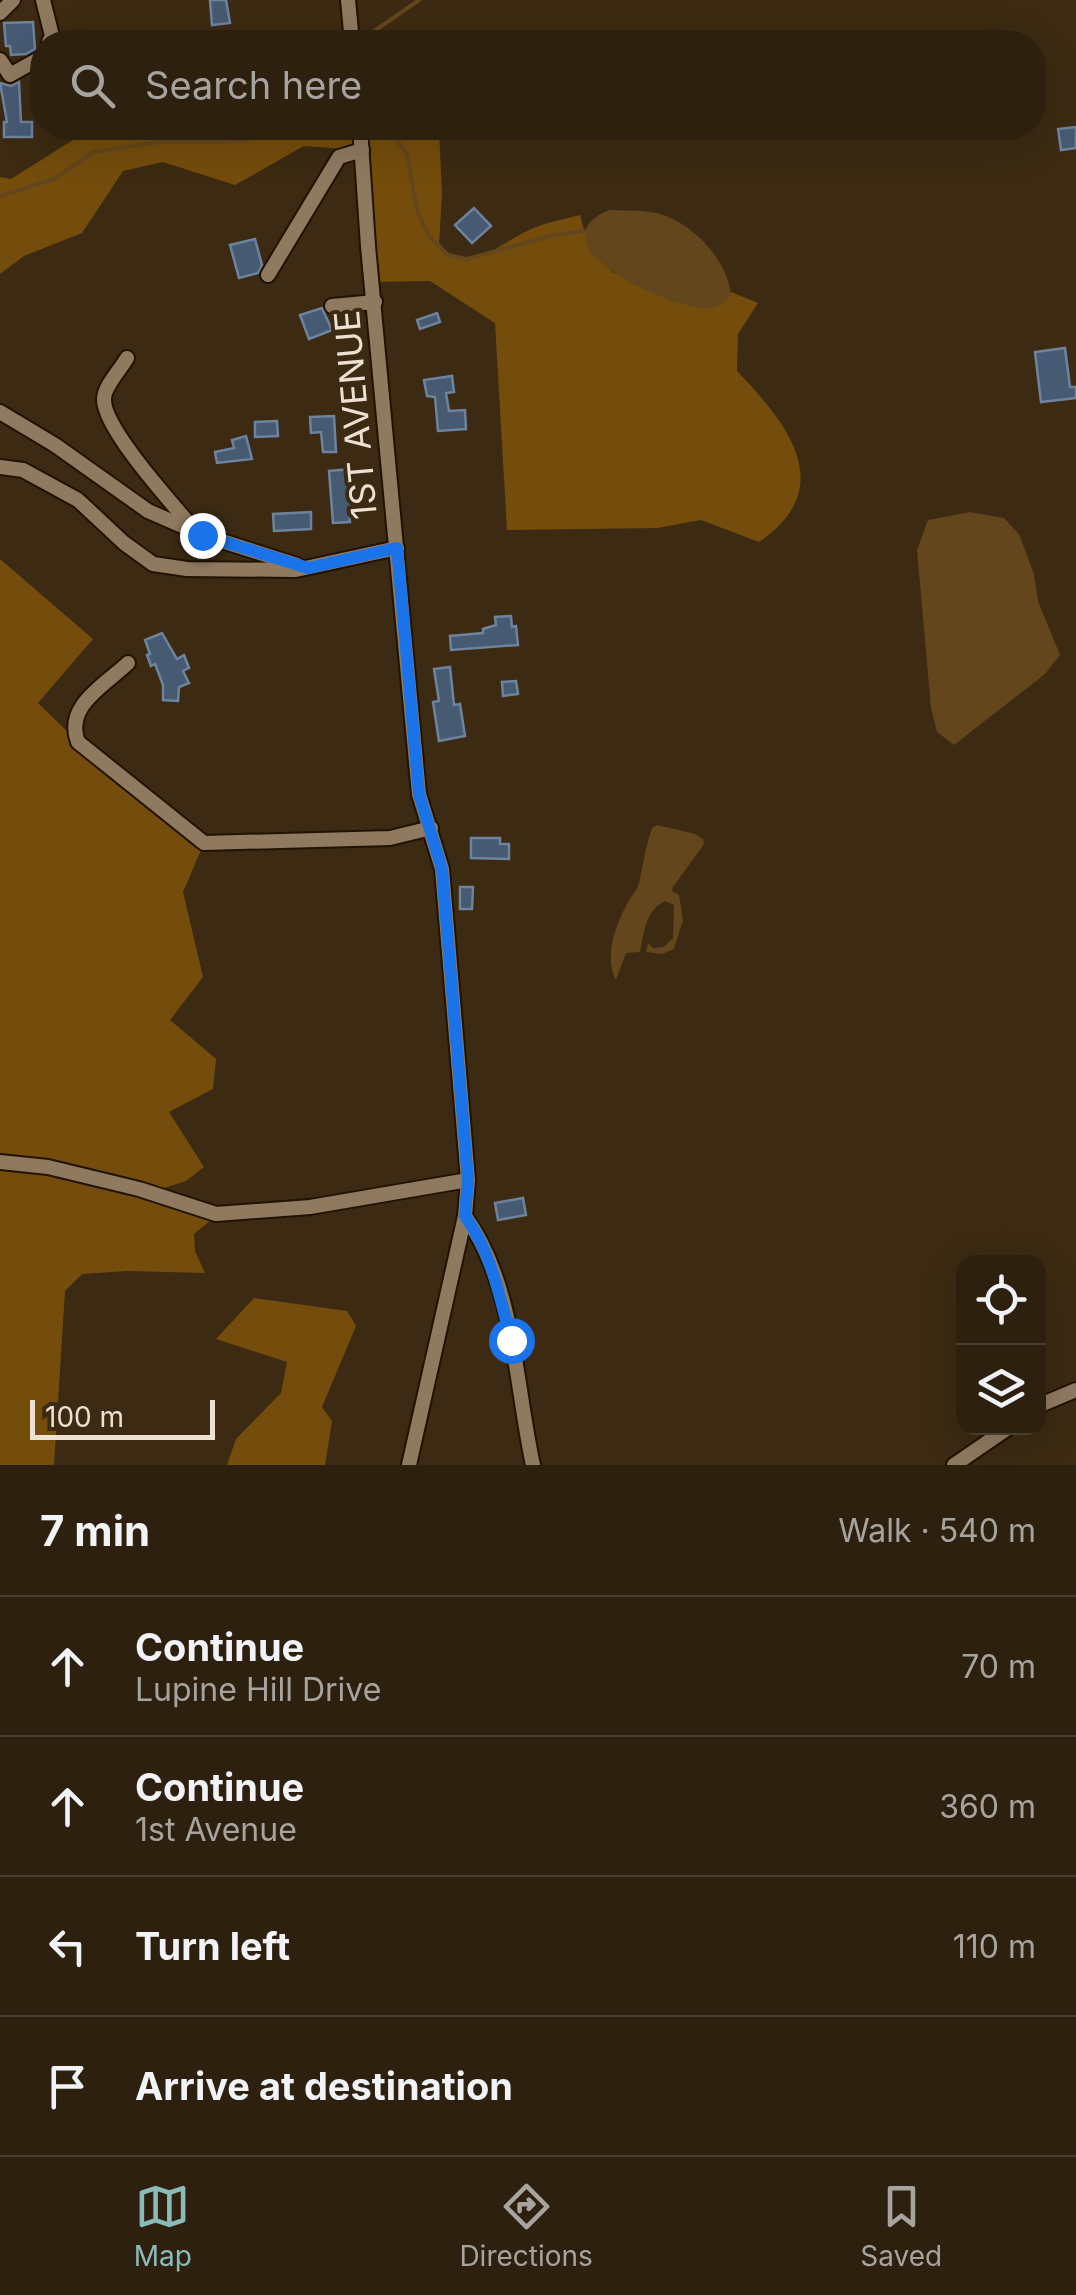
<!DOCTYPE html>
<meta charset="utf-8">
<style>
:root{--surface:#2d200e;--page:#352817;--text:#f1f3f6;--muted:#a7a39e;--line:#483e2e;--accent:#8bbbb9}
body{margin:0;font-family:Inter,sans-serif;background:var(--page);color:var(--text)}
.controls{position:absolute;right:30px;bottom:30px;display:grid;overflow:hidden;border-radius:20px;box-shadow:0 10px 40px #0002}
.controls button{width:90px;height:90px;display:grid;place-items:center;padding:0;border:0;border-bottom:2px solid var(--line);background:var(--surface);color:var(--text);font:50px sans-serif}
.scale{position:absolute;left:30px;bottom:25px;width:185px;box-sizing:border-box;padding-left:10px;border:5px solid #ede1d3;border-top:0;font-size:28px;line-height:35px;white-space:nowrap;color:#ede1d3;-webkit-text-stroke:8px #3c2a12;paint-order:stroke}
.stop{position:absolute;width:30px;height:30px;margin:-22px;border:8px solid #1a73e8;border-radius:50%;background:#fff}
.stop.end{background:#1a73e8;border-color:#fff;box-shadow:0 2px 10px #0008}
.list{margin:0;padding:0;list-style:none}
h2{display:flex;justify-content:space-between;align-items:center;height:130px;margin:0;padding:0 40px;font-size:42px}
h2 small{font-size:32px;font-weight:400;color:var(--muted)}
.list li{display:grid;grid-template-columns:65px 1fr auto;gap:30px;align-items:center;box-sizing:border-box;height:140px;padding:0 40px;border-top:2px solid var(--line)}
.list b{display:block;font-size:38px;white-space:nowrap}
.list p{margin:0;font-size:32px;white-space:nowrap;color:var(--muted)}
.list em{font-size:32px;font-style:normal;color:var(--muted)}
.icon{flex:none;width:55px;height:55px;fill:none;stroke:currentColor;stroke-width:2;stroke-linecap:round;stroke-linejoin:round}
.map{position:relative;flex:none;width:1076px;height:1465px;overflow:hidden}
.search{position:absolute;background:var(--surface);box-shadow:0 10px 40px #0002;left:30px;right:30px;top:30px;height:110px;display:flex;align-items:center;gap:25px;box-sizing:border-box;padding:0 35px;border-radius:40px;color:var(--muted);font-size:38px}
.sheet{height:690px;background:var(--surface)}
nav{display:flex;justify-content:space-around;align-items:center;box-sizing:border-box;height:140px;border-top:2px solid var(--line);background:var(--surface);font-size:28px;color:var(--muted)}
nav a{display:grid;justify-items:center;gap:5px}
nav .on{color:var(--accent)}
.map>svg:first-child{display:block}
.green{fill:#744d0d}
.water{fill:#63461b}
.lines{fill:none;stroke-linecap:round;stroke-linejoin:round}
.stream{stroke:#63461b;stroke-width:4}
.building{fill:#465a72;stroke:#6e839d;stroke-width:2.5}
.minor-casing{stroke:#221200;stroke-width:18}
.minor{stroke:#8f7a60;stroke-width:14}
.route{stroke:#1a73e8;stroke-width:12}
.labels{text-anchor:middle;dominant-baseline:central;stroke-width:8;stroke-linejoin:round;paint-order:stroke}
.street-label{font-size:35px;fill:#ede1d3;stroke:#3c2a12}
</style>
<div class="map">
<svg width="1076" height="1465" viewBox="0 0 1076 1465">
<rect width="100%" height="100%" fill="#3c2a12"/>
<g class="green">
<path d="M120,128H163L243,141L259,128H439L442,194L439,245C467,275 497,246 525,232C541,223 562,220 580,215L590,251L614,273L720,305L731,292L758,303L738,334L737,371C786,422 840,487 759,542L701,520L658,528L507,530L495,323L430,281L373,282L361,150L304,146L235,185L163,162L123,171L82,233L24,256L0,274V177L11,179L81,135Z"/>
<polygon points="0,559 93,639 38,703 78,742 204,843 183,892 203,977 170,1020 216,1059 213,1089 169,1112 204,1167 186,1181 145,1194 211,1220 194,1234 195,1251 205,1273 127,1271 82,1274 65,1291 54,1465 0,1465"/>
<polygon points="254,1298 347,1311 356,1326 322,1407 332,1421 325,1465 227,1465 236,1439 281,1393 287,1362 216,1339"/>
</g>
<g class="water">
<path d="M609,210C628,211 648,209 666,216C697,228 728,262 731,295C726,301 721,306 713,308C681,315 526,245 609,210Z"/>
<polygon points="970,512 1004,518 1019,534 1034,574 1038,601 1060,655 1045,674 954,745 937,732 931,708 917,550 928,520"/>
<path d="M657,825L695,834L703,839L704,844L673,887L672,891L679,895L683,920L674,949L662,954L646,952L648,943L653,948L664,947L673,938L674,905L665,901C644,912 645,932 640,952L626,953L616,980C604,957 615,926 627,904C631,896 637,891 639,883C643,864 646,846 652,828Z"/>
</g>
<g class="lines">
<g class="stream">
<polyline points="362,37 373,32 419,0"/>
<polyline points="379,128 390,130 407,154 417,210 429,236 448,255 467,259 550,236 584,231"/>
<polyline points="0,196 54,179 94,152 158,142 243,141 269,128"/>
</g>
</g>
<g class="building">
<polygon points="210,0 226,0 230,23 212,25"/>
<polygon points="33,22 35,49 26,54 11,55 10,46 6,46 4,23"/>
<polygon points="19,82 21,122 32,122 32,137 4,137 4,122 7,122 0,83 11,86"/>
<polygon points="1076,127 1076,148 1061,150 1058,129"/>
<polygon points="474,208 491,226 472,243 455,225"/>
<polygon points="255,239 262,265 258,273 239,278 230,245"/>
<polygon points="322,308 332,330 309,339 300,315"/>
<polygon points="437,313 440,322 420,329 417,320"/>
<polygon points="1065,348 1070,387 1076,387 1076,398 1041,402 1035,352"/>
<polygon points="452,376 454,392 446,393 449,411 465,410 466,429 438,431 435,397 427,396 424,380"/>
<polygon points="334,416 336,452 323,452 321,432 311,433 310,417"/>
<polygon points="277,421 278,436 255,437 255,422"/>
<polygon points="246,436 252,459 217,463 215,452 234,448 232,440"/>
<polygon points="350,469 354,508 349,508 350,522 333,523 329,471"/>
<polygon points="311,512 311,529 274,531 273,514"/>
<polygon points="511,616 512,627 516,626 518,645 451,650 450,636 483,633 483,629 496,625 495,617"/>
<polygon points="162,633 177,659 184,655 189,668 183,671 189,683 179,687 178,701 163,700 163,685 155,664 151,666 147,655 150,654 145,640"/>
<polygon points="450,667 454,705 460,704 465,736 439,741 433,702 439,701 434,669"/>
<polygon points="516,681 518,694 503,696 502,682"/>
<polygon points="471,838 500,838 500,844 509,844 509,859 471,858"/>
<polygon points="460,887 473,887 472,909 460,909"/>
<polygon points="523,1198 526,1215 498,1220 495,1203"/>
</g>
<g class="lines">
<defs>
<g id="minor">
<polyline points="43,0 52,36 49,42"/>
<polyline points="348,0 352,42"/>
<polyline points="0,13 13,0"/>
<polyline points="0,60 10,75 42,57"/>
<polyline points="360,128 368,246 419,794 442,869 468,1180 465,1216 409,1465"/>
<polyline points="268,275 339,157 362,150"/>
<polyline points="332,306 375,302"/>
<path d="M127,358C121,369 104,386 104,399C103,428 172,503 192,527"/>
<polyline points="0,412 55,445 148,511 203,535 297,565"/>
<polyline points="0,467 23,470 78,500 124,543 153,564 187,569 296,570 397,548"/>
<path d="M128,663C105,685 64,706 78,742L204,843L390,838L431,828"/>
<polyline points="0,1162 48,1167 139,1189 216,1214 310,1207 468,1180"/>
<path d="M465,1216C515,1285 515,1384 533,1465"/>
<polyline points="1038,1406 1076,1390"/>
<polyline points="954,1465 1008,1428"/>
</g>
</defs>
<use href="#minor" class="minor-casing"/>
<use href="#minor" class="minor"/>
</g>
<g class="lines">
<path class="route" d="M202,535L308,568L397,548L419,794L442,869L468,1180L465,1216C491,1252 500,1297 511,1340"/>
</g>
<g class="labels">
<g class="street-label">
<text transform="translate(355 415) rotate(-95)">1ST AVENUE</text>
</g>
</g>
</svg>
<div class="controls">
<button><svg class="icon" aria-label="locate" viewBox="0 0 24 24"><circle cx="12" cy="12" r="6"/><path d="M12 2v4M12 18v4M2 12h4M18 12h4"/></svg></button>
<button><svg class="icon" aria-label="layers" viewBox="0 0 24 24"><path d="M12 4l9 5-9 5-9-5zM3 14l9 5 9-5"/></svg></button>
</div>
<div class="scale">100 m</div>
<div class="stop" style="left:511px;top:1340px"></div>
<div class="stop end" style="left:202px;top:535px"></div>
<div class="search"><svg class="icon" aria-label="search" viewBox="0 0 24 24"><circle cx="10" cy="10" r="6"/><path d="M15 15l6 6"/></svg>Search here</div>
</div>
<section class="sheet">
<h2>7 min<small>Walk · 540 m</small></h2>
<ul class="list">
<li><svg class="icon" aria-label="ahead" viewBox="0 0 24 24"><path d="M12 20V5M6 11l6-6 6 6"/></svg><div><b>Continue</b><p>Lupine Hill Drive</p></div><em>70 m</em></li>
<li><svg class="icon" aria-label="ahead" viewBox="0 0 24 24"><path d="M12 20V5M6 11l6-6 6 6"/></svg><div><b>Continue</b><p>1st Avenue</p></div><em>360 m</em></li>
<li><svg class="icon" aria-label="left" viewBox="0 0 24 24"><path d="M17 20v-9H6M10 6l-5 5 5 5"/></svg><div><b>Turn left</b></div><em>110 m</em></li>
<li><svg class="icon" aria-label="arrive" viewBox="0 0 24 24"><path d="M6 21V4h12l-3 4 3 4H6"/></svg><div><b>Arrive at destination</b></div></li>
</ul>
</section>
<nav>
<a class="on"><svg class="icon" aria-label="map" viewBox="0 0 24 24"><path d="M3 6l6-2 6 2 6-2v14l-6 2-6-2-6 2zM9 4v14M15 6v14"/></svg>Map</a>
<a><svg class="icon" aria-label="directions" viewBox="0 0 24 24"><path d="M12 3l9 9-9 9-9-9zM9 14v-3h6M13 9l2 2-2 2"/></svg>Directions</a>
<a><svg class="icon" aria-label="saved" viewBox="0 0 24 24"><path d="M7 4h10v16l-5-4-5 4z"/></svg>Saved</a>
</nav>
